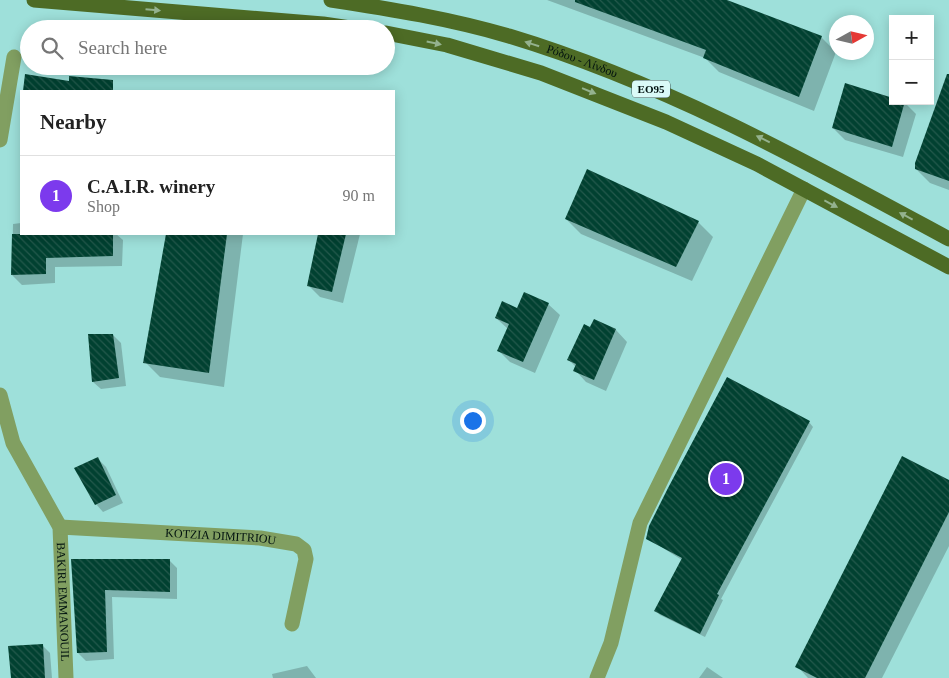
<!DOCTYPE html>
<meta charset="utf-8">
<style>
:root{--surface:#fff;--page:#f6f6f6;--text:#222;--muted:#767676;--line:#e0e0e0;--accent:#7c3aed}
body{margin:0;font-family:"Times New Roman",serif;background:var(--page);color:var(--text)}
.controls{position:absolute;right:15px;top:15px;display:grid;overflow:hidden;border-radius:0px;box-shadow:0 2px 12px #0003}
.controls button{width:45px;height:45px;display:grid;place-items:center;padding:0;border:0;border-bottom:1px solid var(--line);background:var(--surface);color:var(--text);font:25px sans-serif}
.compass{position:absolute;left:829px;top:15px;width:45px;height:45px;border-radius:50%;background:var(--surface);box-shadow:0 2px 12px #0003;rotate:82deg}
.you{position:absolute;left:472px;top:420px;width:18px;height:18px;margin:-12px;border:4px solid #fff;border-radius:50%;background:#1a73e8;box-shadow:0 0 0 8px #1a73e833}
.badge{display:grid;place-items:center;width:32px;height:32px;border-radius:50%;background:var(--accent);color:#fff;font-size:16px;font-weight:700}
.pin{position:absolute;translate:-50% -50%;border:2px solid #fff;box-shadow:0 1px 5px #0006}
.list{margin:0;padding:0;list-style:none}
h2{display:flex;justify-content:space-between;align-items:center;height:65px;margin:0;padding:0 20px;font-size:21px}
h2 small{font-size:16px;font-weight:400;color:var(--muted)}
.list li{display:grid;grid-template-columns:32px 1fr auto;gap:15px;align-items:center;box-sizing:border-box;height:80px;padding:0 20px;border-top:1px solid var(--line)}
.list b{display:block;font-size:19px;white-space:nowrap}
.list p{margin:0;font-size:16px;white-space:nowrap;color:var(--muted)}
.list em{font-size:16px;font-style:normal;color:var(--muted)}
.icon{flex:none;width:28px;height:28px;fill:none;stroke:currentColor;stroke-width:2;stroke-linecap:round;stroke-linejoin:round}
.map{position:relative;flex:none;width:949px;height:678px;overflow:hidden}
.search{position:absolute;background:var(--surface);box-shadow:0 2px 12px #0003;left:20px;top:20px;width:375px;height:55px;display:flex;align-items:center;gap:12px;box-sizing:border-box;padding:0 18px;border-radius:28px;color:var(--muted);font-size:19px}
.panel{position:absolute;background:var(--surface);box-shadow:0 2px 12px #0003;left:20px;top:90px;width:375px;height:145px;border-radius:0px}
.map>svg:first-child{display:block}
.shadow{fill:#0003}
.building{fill:url(#building-back-hatch)}
.lines{fill:none;stroke-linecap:round;stroke-linejoin:round}
.minor{stroke:#819f61;stroke-width:15}
.major{stroke:#4d6b25;stroke-width:15}
.oneway{fill:#94b28e}
.labels{text-anchor:middle;dominant-baseline:central;stroke-width:5;stroke-linejoin:round;paint-order:stroke}
.shield{fill:#dafaf7;stroke:#415755;stroke-width:1}
.shield-label{font-size:11px;font-weight:bold;fill:#00110f}
.street-label{font-size:12px;fill:#00110f;stroke:#dafaf7}
</style>
<div class="map">
<svg width="949" height="678" viewBox="0 0 949 678">
<defs>
<pattern id="building-back-hatch" width="6" height="6" patternUnits="userSpaceOnUse" patternTransform="scale(1.25)"><rect width="6" height="6" fill="#014131"/><path d="M-1 5l2 2M0 0l6 6M5-1l2 2" fill="none" stroke="#24594c"/></pattern>
</defs>
<rect width="100%" height="100%" fill="#9ee0da"/>
<g class="shadow">
<polygon points="547,0 723,0 821,37 836,52 814,111 719,72 705,58"/>
<polygon points="26,75 111,90 111,91 24,91"/>
<polygon points="940,97 949,100 949,190 930,183 915,168"/>
<polygon points="893,101 904,102 916,114 903,157 845,140 833,128"/>
<polygon points="566,219 698,222 713,237 692,281 581,234"/>
<polygon points="21,223 21,234 116,234 123,240 122,266 55,267 55,283 22,285 12,275 13,224"/>
<polygon points="167,234 243,234 224,387 160,377 145,362"/>
<polygon points="320,234 360,234 343,303 320,297 308,285"/>
<polygon points="548,304 560,315 535,373 510,362 499,351 508,329 496,318 518,309"/>
<polygon points="594,320 616,330 627,342 606,391 586,382 575,370 576,367 569,360"/>
<polygon points="113,335 121,343 126,386 101,389 93,382"/>
<polygon points="809,422 813,427 721,599 723,600 705,637 660,615 656,611 682,560 647,538"/>
<polygon points="98,459 106,467 123,503 103,512 96,504"/>
<polygon points="949,482 949,546 882,678 808,678 797,666"/>
<polygon points="72,560 170,561 177,568 177,599 112,597 114,659 86,661 78,653"/>
<polygon points="42,645 50,653 52,678 12,678"/>
<polygon points="307,666 316,678 273,678 272,674"/>
<polygon points="707,667 723,678 699,678"/>
</g>
<g class="building">
<polygon points="575,0 727,0 822,36 799,97 703,58 706,50 575,2"/>
<polygon points="25,74 69,81 69,76 113,80 113,91 23,91"/>
<polygon points="947,74 949,74 949,181 915,169 915,163"/>
<polygon points="845,83 893,98 893,101 905,101 892,147 832,128"/>
<polygon points="587,169 699,221 676,267 565,219"/>
<polygon points="12,234 113,234 113,256 46,258 46,274 11,275"/>
<polygon points="166,234 227,234 209,373 143,363"/>
<polygon points="318,234 346,234 332,292 307,286"/>
<polygon points="524,292 549,303 523,362 497,351 509,324 495,318 502,301 517,308"/>
<polygon points="594,319 616,329 594,380 573,371 576,364 567,360 584,324 590,327"/>
<polygon points="88,334 113,334 119,378 92,382"/>
<polygon points="727,377 810,421 717,594 719,595 700,634 654,611 682,558 646,539 649,526 668,488"/>
<polygon points="902,456 949,480 949,512 865,678 817,678 795,667"/>
<polygon points="98,457 116,495 95,505 74,468"/>
<polygon points="71,559 170,559 170,592 105,590 107,652 77,653"/>
<polygon points="43,644 45,678 11,678 8,646"/>
</g>
<g class="lines">
<g class="minor">
<polyline points="0,140 14,57"/>
<path id="s1" d="M0,395L13,443L60,527L66,678"/>
<path id="s2" d="M60,527L260,538L296,544L304,550L306,559L292,624"/>
<polyline points="597,678 611,643 640,523 804,189"/>
</g>
<g class="major">
<polyline points="34,0 323,24 357,29"/>
<path id="s3" d="M331,0C391,9 451,19 509,36C665,83 807,162 949,239"/>
<polyline points="386,33 447,45 541,73 666,122 757,164 949,267"/>
</g>
</g>
<defs><path id="oneway-solid" d="M-6-.8H1V-3.2L6.5 0L1 3.2V.8H-6Z" transform="scale(1.25)"/></defs>
<g class="oneway">
<use href="#oneway-solid" transform="translate(153 10) rotate(5)"/>
<use href="#oneway-solid" transform="translate(434 43) rotate(12)"/>
<use href="#oneway-solid" transform="translate(532 44) rotate(-162)"/>
<use href="#oneway-solid" transform="translate(589 91) rotate(22)"/>
<use href="#oneway-solid" transform="translate(763 139) rotate(-154)"/>
<use href="#oneway-solid" transform="translate(831 204) rotate(28)"/>
<use href="#oneway-solid" transform="translate(906 216) rotate(-152)"/>
</g>
<g class="labels">
<rect class="shield" x="632" y="80.5" width="38" height="17" rx="4"/>
<g class="shield-label">
<text x="651" y="89">ΕΟ95</text>
</g>
<g class="street-label">
<text stroke="none"><textPath href="#s3" startOffset="259">Ρόδου - Λίνδου</textPath></text>
<text stroke="none"><textPath href="#s2" startOffset="161">KOTZIA DIMITRIOU</textPath></text>
<text stroke="none"><textPath href="#s1" startOffset="221">BAKIRI EMMANOUIL</textPath></text>
</g>
</g>
</svg>
<div class="controls">
<button>+</button>
<button>−</button>
</div>
<svg class="compass" viewBox="-18 -18 36 36"><path d="M0-13l5 13h-10z" fill="#e53935"/><path d="M0 13l5-13h-10z" fill="#767676"/></svg>
<div class="you"></div>
<div class="pin badge" style="left:726px;top:479px">1</div>
<div class="search"><svg class="icon" aria-label="search" viewBox="0 0 24 24"><circle cx="10" cy="10" r="6"/><path d="M15 15l6 6"/></svg>Search here</div>
<section class="panel">
<h2>Nearby<small></small></h2>
<ul class="list">
<li><span class="badge">1</span><div><b>C.A.I.R. winery</b><p>Shop</p></div><em>90 m</em></li>
</ul>
</section>
</div>
